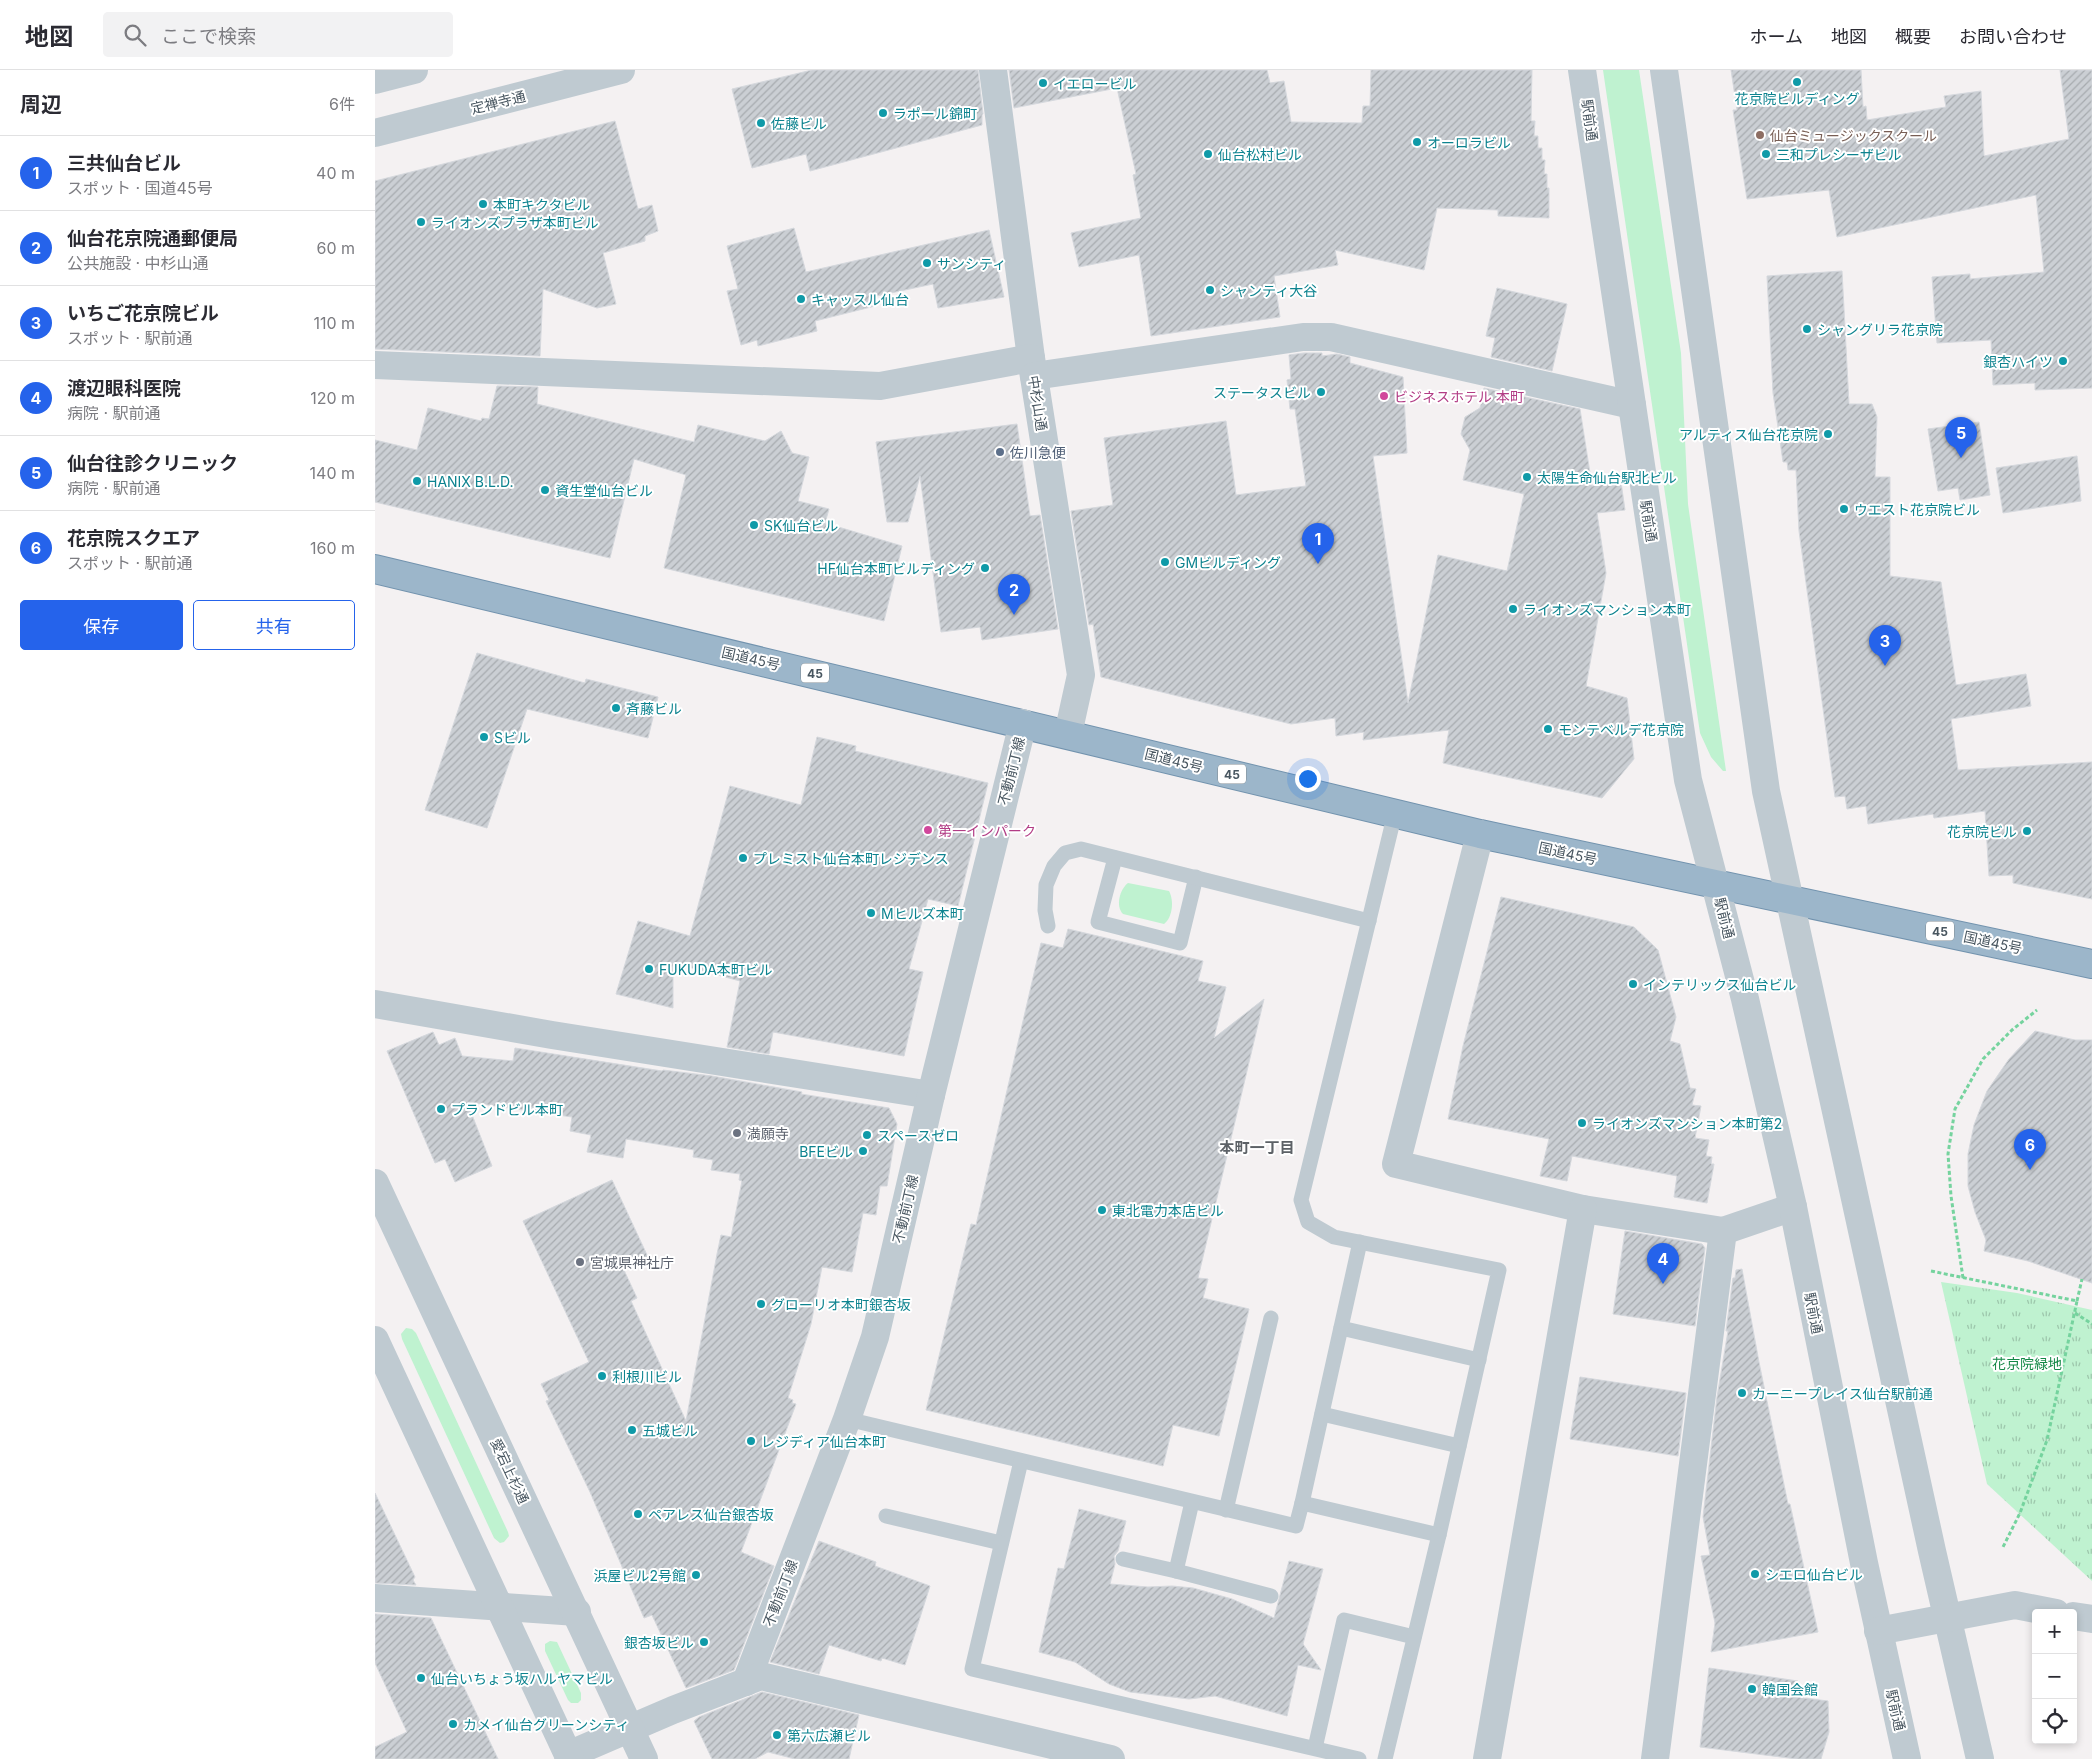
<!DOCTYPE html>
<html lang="ja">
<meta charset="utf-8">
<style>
:root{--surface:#fff;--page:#f2f2f3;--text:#2b2b33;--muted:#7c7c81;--line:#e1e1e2;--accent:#2563eb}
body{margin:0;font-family:Inter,"Noto Sans JP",sans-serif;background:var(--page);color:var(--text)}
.controls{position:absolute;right:15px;bottom:15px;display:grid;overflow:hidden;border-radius:5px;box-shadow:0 2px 8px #0003}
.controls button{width:45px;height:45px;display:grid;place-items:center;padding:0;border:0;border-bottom:1px solid var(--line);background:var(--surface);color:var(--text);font:25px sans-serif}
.you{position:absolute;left:932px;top:708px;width:18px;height:18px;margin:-12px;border:4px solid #fff;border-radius:50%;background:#1a73e8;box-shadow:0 0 0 8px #1a73e833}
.badge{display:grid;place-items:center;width:32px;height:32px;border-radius:50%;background:var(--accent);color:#fff;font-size:16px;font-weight:700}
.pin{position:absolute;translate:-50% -41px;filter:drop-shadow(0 1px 2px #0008)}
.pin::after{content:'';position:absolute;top:26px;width:18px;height:15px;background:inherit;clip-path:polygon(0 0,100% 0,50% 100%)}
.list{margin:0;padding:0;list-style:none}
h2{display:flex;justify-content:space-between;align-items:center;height:65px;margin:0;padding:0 20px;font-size:21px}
h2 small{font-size:16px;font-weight:400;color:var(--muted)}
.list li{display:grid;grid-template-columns:32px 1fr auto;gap:15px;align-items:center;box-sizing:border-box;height:75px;padding:0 20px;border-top:1px solid var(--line)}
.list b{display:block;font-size:19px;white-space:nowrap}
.list p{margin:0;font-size:16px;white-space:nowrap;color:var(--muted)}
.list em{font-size:16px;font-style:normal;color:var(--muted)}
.actions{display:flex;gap:10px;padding:15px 20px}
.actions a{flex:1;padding:11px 0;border:1px solid var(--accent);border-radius:5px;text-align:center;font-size:18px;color:var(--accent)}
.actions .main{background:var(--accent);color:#fff}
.icon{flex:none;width:28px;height:28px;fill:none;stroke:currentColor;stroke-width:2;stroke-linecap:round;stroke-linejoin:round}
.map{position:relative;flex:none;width:1717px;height:1689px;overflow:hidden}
header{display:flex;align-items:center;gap:30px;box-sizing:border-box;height:70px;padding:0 25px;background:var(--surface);border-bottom:1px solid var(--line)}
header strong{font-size:24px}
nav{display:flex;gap:28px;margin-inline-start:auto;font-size:18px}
.search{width:350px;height:45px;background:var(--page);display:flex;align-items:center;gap:12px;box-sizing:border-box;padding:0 18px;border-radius:5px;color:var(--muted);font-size:19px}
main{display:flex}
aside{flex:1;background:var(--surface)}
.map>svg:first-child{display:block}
.green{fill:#bff2d0}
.park{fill:url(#park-tufts)}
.building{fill:url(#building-hatch);stroke:#d5d8dd}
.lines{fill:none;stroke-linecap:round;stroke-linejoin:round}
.trunk-casing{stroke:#7293ae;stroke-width:30}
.path{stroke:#75d39e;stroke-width:3;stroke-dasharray:4 2.5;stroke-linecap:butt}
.service{stroke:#bfcad1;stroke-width:15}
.minor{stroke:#bfcad1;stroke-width:28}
.tertiary{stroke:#bfcad1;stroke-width:28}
.trunk{stroke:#9cb6ca;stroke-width:28}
.culture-dot{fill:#0f9aa8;stroke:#fff;stroke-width:2}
.education-dot{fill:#8d6e63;stroke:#fff;stroke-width:2}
.hotel-dot{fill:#d1479c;stroke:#fff;stroke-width:2}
.service-dot{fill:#5c6f8a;stroke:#fff;stroke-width:2}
.worship-dot{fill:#6b7280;stroke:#fff;stroke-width:2}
.labels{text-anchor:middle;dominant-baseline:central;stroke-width:4;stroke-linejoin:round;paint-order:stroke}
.shield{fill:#fff;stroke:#7f8990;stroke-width:1}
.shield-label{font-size:12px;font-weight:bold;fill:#485660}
.culture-label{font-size:14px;fill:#0d838f;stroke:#fff;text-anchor:start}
.street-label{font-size:14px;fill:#485660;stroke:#fff}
.education-label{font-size:14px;fill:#785e54;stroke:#fff;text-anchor:start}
.hotel-label{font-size:14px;fill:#b23c85;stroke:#fff;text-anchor:start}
.service-label{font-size:14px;fill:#4e5e75;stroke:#fff;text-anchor:start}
.worship-label{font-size:14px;fill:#5b616d;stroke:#fff;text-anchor:start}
.park-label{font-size:14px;fill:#138846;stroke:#fff}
.neighbourhood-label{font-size:15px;font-weight:bold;fill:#5d6267;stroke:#fff}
</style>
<header>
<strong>地図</strong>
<div class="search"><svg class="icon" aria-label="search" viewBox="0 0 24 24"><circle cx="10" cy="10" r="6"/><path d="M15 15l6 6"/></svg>ここで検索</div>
<nav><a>ホーム</a><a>地図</a><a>概要</a><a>お問い合わせ</a></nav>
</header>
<main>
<aside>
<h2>周辺<small>6件</small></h2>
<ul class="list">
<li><span class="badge">1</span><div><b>三共仙台ビル</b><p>スポット · 国道45号</p></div><em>40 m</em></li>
<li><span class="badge">2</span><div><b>仙台花京院通郵便局</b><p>公共施設 · 中杉山通</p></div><em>60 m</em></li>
<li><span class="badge">3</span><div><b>いちご花京院ビル</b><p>スポット · 駅前通</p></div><em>110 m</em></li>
<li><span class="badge">4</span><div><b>渡辺眼科医院</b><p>病院 · 駅前通</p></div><em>120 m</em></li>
<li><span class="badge">5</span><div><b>仙台往診クリニック</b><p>病院 · 駅前通</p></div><em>140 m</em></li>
<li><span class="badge">6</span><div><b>花京院スクエア</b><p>スポット · 駅前通</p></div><em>160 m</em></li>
</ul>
<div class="actions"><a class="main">保存</a><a>共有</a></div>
</aside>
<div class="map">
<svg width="1717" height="1689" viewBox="0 0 1717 1689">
<defs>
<pattern id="park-tufts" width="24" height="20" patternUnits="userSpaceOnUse" patternTransform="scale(1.25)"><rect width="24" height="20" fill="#bff2d0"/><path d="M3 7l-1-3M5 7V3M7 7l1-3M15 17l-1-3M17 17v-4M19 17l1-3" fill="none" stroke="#9dc7ac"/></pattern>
<pattern id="building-hatch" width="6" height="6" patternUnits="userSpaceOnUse" patternTransform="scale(1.25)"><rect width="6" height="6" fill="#cbcfd4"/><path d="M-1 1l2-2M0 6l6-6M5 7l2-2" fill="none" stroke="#a7abaf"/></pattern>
</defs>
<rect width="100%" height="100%" fill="#f4f1f2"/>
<g class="green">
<polygon points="1228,0 1264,0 1306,283 1313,434 1351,701 1348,701 1336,687 1325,663"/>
<path d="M753,813L794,821C799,830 798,847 789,854L748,844C740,836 745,819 753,813Z"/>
<polygon points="31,1258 37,1259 41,1263 133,1462 134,1466 129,1472 125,1473 119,1468 27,1269 26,1264"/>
<polygon points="175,1571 182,1572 206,1623 206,1630 203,1633 196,1633 193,1630 170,1581 170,1574"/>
</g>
<polygon class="park" points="1566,1212 1642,1223 1717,1240 1717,1511 1612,1414"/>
<g class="building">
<polygon points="437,0 603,0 608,44 607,45 607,55 435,101 431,84 377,98 357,19"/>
<polygon points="634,0 892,0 895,13 909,11 916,52 987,53 988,36 995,36 996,0 1157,0 1156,51 1160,51 1159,66 1163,66 1163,78 1167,78 1167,90 1170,90 1169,104 1172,104 1172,118 1174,118 1174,148 1123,146 1123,140 1062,138 1049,200 960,180 963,195 899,206 905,247 776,266 764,185 704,197 696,163 766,148 758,105 761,104 742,18 639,38"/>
<polygon points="1356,0 1486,0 1488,37 1491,36 1492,50 1571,37 1569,26 1606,21 1609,86 1694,69 1685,0 1717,0 1717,318 1660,320 1660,313 1618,315 1616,270 1562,273 1557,207 1595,204 1595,209 1669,202 1661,125 1462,167 1454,120 1372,129 1358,40 1362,40"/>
<polygon points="240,51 263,139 277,135 283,161 270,166 270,171 228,183 241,234 222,238 168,219 165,286 0,279 0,111"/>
<polygon points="419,158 431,202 614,160 629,227 563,238 558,214 497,227 500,236 440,251 442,261 383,276 382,270 366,275 352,221 363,219 352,176"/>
<polygon points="1467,201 1474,334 1497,334 1502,347 1500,407 1515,407 1515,506 1566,512 1581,615 1651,604 1656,636 1576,649 1583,700 1717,692 1717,829 1638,813 1638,805 1614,806 1610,741 1559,748 1558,744 1493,754 1491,736 1472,739 1470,726 1460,727 1424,461 1421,400 1413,400 1412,392 1408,392 1398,323 1392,206"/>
<polygon points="1122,218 1192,234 1177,301 1116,287 1120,268 1111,266"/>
<polygon points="929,283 947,283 947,286 962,284 975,287 975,293 1028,307 1032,383 998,386 1033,633 1063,485 1132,501 1149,424 1088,410 1095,380 1086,364 1090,347 1105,338 1109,318 1205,339 1217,416 1246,412 1250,440 1222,443 1231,503 1211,616 1252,628 1259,689 1227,728 1068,693 1074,660 988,670 989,662 961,666 960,648 916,654 726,607 718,554 714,555 696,441 738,435 729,368 851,351 861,425 931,416 920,339 915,339 912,310 916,309 914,285"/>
<polygon points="122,316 163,317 162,334 319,372 323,355 390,371 406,361 417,383 434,387 423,431 454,439 450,453 527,476 509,551 289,498 311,405 259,389 235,488 0,432 0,370 42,380 53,338 106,351 107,348 114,349"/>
<polygon points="1604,352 1615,425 1585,430 1583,418 1563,421 1553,359"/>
<polygon points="642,354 655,446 665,445 683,559 607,570 605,557 566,562 545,406 533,452 512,452 501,372"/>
<polygon points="1702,386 1706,431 1628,443 1621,398"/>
<polygon points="102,583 210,613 211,609 283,627 273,668 152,639 112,758 50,740"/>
<polygon points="442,667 481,676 480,681 613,713 583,836 553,829 534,899 548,902 529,986 398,962 394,984 352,977 365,911 298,893 298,938 241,924 263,851 315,866 355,716 426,735"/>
<polygon points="1126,827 1259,857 1283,880 1301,947 1295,971 1305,974 1315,1018 1321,1019 1317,1035 1326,1036 1320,1068 1334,1070 1331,1086 1337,1087 1336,1094 1339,1094 1332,1133 1299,1127 1302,1106 1197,1086 1192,1111 1165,1106 1174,1069 1073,1049 1088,976"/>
<polygon points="693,859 828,891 823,911 851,917 839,968 889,929 823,1208 833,1209 828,1228 874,1239 844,1366 798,1355 788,1396 551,1340 596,1154 601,1155 666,873 688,878"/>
<polygon points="1660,961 1700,970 1717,970 1717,1213 1653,1191 1609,1181 1611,1170 1600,1142 1593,1116 1593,1084 1599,1055 1612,1021 1634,989"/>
<polygon points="58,962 64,975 80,968 87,986 138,991 140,978 287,1001 288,1000 337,1006 427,1022 426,1024 514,1038 522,1054 512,1116 505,1116 501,1145 488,1143 477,1202 447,1197 436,1254 413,1328 418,1330 417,1333 421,1334 366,1482 399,1496 359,1600 311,1618 277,1545 269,1548 215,1422 171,1331 174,1330 166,1314 214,1292 148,1151 237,1110 273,1187 248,1198 262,1228 256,1231 311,1351 342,1184 346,1165 356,1167 367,1111 364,1110 365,1104 336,1100 338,1090 318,1087 319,1080 251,1069 248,1088 212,1082 216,1065 195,1061 197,1047 92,1032 117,1096 80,1112 70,1089 60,1093 12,981"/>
<polygon points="1250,1161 1327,1174 1330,1178 1320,1256 1238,1244"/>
<polygon points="1367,1199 1384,1292 1413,1434 1415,1434 1443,1562 1336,1582 1340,1553 1326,1486 1335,1485 1328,1447 1342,1327 1353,1261 1351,1261 1358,1208 1360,1208 1361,1200"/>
<polygon points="1205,1307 1311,1323 1303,1386 1195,1369"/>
<polygon points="0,1423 40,1507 38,1510 41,1515 0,1513"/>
<polygon points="704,1439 751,1451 743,1481 739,1486 740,1494 735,1514 773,1517 797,1516 818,1518 857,1529 899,1548 914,1491 948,1499 928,1574 946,1600 923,1595 912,1646 840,1626 814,1629 755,1622 734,1614 700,1592 664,1582 683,1498 689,1499"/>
<polygon points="444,1471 501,1492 500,1496 555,1516 530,1595 507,1588 506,1591 454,1575 444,1604 395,1592"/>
<polygon points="0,1544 56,1548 123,1689 0,1689 0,1677 32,1662 0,1593"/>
<polygon points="1334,1598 1423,1611 1421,1627 1453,1631 1454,1662 1446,1689 1422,1689 1325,1677"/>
<polygon points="387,1622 484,1645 474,1689 420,1689 393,1682 380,1689 337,1689 319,1651 324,1647"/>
</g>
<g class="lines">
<defs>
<polyline id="trunk" points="0,499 1105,764 1717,894"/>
</defs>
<use href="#trunk" class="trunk-casing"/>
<g class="path">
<polyline points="1556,1201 1702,1231 1672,1370 1645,1443 1627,1479"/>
<polyline points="1588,1208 1576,1126 1573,1084 1580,1039 1608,989 1637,960 1662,940"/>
<polyline points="1702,1231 1707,1209"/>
<polyline points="1700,1243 1717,1254"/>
</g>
<g class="service">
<polyline points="740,788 723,852 805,873 821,807"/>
<polyline points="673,856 670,840 671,815 679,796 690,783 706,779 994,851"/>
<polyline points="966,1258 1104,1290"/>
<polyline points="947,1344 1084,1376"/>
<polyline points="472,1349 921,1456 927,1433 1064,1465 1124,1200 959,1167 933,1152 926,1130 1020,743"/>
<polyline points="646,1391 597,1599 984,1689"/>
<polyline points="817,1432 801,1501 896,1526"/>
<polyline points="927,1433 985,1172"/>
<polyline points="851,1440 896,1248"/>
<polyline points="511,1446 626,1473"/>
<polyline points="748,1489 801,1501"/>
<polyline points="940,1678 969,1550 1039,1567"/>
<polyline points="1010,1689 1064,1465"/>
</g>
<g class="minor">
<polyline points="618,0 656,288 706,605 693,664"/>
<polyline points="0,295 505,316 656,288"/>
<polyline points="659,306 928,267 956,267 1257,335"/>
<polyline points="1105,764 1021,1094 1208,1139 1348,1161"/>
<polyline points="0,934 177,965 556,1025"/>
<polyline points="0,1528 202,1542"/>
<polyline points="371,1612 472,1349 500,1267 556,1025 648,653"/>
<polyline points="193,1685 298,1640 386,1606 736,1689"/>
<polyline points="1112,1689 1208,1139"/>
<polyline points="1280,1689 1348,1161 1418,1137"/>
</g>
<g class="tertiary">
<polyline points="1207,0 1313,710 1370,929 1418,1137 1489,1493 1532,1689"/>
<polyline points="1289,0 1391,721 1557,1481 1605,1689"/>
<polyline points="0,10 39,0"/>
<polyline points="0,63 246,0"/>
<polyline points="0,1113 269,1689"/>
<polyline points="0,1270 195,1689"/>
<polyline points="1698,1546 1717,1549"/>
<polyline points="1503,1561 1640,1535 1681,1543"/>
</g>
<use href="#trunk" class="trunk"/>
</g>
<g class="culture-dot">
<circle cx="1422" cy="12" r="5"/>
<circle cx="668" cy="13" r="5"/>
<circle cx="508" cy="43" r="5"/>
<circle cx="386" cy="53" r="5"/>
<circle cx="1042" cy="72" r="5"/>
<circle cx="833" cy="84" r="5"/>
<circle cx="1391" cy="84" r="5"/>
<circle cx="108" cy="134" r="5"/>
<circle cx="46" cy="152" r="5"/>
<circle cx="552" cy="193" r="5"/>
<circle cx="835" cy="220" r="5"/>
<circle cx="426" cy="229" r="5"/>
<circle cx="1432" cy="259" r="5"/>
<circle cx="1688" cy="291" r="5"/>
<circle cx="946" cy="322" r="5"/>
<circle cx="1453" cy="364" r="5"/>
<circle cx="1152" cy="407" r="5"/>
<circle cx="42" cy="411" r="5"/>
<circle cx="170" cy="420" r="5"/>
<circle cx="1469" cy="439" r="5"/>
<circle cx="379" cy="455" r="5"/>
<circle cx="790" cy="492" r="5"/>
<circle cx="610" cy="498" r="5"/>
<circle cx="1138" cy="539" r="5"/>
<circle cx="241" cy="638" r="5"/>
<circle cx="1173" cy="659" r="5"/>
<circle cx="109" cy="667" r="5"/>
<circle cx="1652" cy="761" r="5"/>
<circle cx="368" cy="788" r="5"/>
<circle cx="496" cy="843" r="5"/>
<circle cx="274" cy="899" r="5"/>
<circle cx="1258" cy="914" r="5"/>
<circle cx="66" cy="1039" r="5"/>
<circle cx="1207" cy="1053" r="5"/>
<circle cx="492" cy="1065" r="5"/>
<circle cx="488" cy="1081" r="5"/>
<circle cx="727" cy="1140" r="5"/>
<circle cx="386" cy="1234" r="5"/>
<circle cx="227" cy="1306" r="5"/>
<circle cx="1367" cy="1323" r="5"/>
<circle cx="257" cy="1360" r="5"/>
<circle cx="376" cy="1371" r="5"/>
<circle cx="263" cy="1444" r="5"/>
<circle cx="1380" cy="1504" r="5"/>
<circle cx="321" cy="1505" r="5"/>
<circle cx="329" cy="1572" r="5"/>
<circle cx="46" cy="1608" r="5"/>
<circle cx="1377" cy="1619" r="5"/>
<circle cx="78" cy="1654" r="5"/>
<circle cx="402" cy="1665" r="5"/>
</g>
<circle class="education-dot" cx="1385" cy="65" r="5"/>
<g class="hotel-dot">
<circle cx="1009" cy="326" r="5"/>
<circle cx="553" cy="760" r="5"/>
</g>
<circle class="service-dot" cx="625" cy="382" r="5"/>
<g class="worship-dot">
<circle cx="362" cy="1063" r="5"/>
<circle cx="205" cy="1192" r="5"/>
</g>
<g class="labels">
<g class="shield">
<rect x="426" y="593.5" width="28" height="19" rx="4"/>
<rect x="843" y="694.5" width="28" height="19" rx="4"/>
<rect x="1551" y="851.5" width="28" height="19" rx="4"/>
</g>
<g class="shield-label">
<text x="440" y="603">45</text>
<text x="857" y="704">45</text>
<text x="1565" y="861">45</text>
</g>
<g class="culture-label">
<text x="678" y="13">イエロービル</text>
<text x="1422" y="28" text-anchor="middle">花京院ビルディング</text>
<text x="518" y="43">ラポール錦町</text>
<text x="396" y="53">佐藤ビル</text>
<text x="1052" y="72">オーロラビル</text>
<text x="843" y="84">仙台松村ビル</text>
<text x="1401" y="84">三和プレシーザビル</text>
<text x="118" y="134">本町キクタビル</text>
<text x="56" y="152">ライオンズプラザ本町ビル</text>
<text x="562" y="193">サンシティ</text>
<text x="845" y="220">シャンティ大谷</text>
<text x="436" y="229">キャッスル仙台</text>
<text x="1442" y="259">シャングリラ花京院</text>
<text x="1678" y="291" text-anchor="end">銀杏ハイツ</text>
<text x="936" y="322" text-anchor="end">ステータスビル</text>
<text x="1443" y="364" text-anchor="end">アルティス仙台花京院</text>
<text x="1162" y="407">太陽生命仙台駅北ビル</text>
<text x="52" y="411">HANIX B.L.D.</text>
<text x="180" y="420">資生堂仙台ビル</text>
<text x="1479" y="439">ウエスト花京院ビル</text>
<text x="389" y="455">SK仙台ビル</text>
<text x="800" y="492">GMビルディング</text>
<text x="600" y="498" text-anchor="end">HF仙台本町ビルディング</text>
<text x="1148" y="539">ライオンズマンション本町</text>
<text x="251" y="638">斉藤ビル</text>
<text x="1183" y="659">モンテベルデ花京院</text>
<text x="119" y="667">Sビル</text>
<text x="1642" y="761" text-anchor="end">花京院ビル</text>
<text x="378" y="788">プレミスト仙台本町レジデンス</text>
<text x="506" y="843">Mヒルズ本町</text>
<text x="284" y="899">FUKUDA本町ビル</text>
<text x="1268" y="914">インテリックス仙台ビル</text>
<text x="76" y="1039">プランドビル本町</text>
<text x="1217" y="1053">ライオンズマンション本町第2</text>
<text x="502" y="1065">スペースゼロ</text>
<text x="478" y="1081" text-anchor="end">BFEビル</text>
<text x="737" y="1140">東北電力本店ビル</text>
<text x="396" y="1234">グローリオ本町銀杏坂</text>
<text x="237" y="1306">利根川ビル</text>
<text x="1377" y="1323">カーニープレイス仙台駅前通</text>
<text x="267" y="1360">五城ビル</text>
<text x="386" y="1371">レジディア仙台本町</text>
<text x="273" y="1444">ペアレス仙台銀杏坂</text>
<text x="1390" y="1504">シエロ仙台ビル</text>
<text x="311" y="1505" text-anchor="end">浜屋ビル2号館</text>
<text x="319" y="1572" text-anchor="end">銀杏坂ビル</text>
<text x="56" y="1608">仙台いちょう坂ハルヤマビル</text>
<text x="1387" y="1619">韓国会館</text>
<text x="88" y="1654">カメイ仙台グリーンシティ</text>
<text x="412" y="1665">第六広瀬ビル</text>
</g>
<g class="street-label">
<text transform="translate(123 32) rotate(-14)">定禅寺通</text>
<text transform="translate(1215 50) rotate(82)">駅前通</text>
<text transform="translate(663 333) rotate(81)">中杉山通</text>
<text transform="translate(1274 451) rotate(81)">駅前通</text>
<text transform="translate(376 588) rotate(13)">国道45号</text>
<text transform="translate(799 690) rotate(14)">国道45号</text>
<text transform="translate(636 701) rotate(-76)">不動前丁線</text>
<text transform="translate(1193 783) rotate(12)">国道45号</text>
<text transform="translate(1350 848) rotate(76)">駅前通</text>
<text transform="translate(1618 872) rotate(12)">国道45号</text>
<text transform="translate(530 1139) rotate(-77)">不動前丁線</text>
<text transform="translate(1439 1243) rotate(79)">駅前通</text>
<text transform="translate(135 1401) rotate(65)">愛宕上杉通</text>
<text transform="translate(405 1523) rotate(-69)">不動前丁線</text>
<text transform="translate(1521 1640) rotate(77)">駅前通</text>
</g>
<g class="education-label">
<text x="1395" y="65">仙台ミュージックスクール</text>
</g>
<g class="hotel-label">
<text x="1019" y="326">ビジネスホテル 本町</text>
<text x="563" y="760">第一インパーク</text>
</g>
<g class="service-label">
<text x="635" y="382">佐川急便</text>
</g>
<g class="worship-label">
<text x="372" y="1063">満願寺</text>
<text x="215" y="1192">宮城県神社庁</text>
</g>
<g class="park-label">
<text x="1652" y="1293">花京院緑地</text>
</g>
<g class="neighbourhood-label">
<text x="882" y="1077">本町一丁目</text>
</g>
</g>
</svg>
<div class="controls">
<button>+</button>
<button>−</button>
<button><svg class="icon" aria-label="locate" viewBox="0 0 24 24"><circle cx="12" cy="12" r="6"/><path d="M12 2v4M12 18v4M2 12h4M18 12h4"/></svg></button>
</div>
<div class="you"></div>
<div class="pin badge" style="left:943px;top:494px">1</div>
<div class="pin badge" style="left:639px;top:545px">2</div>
<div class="pin badge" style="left:1510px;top:596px">3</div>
<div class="pin badge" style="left:1288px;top:1214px">4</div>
<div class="pin badge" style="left:1586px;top:388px">5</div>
<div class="pin badge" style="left:1655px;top:1100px">6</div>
</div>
</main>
